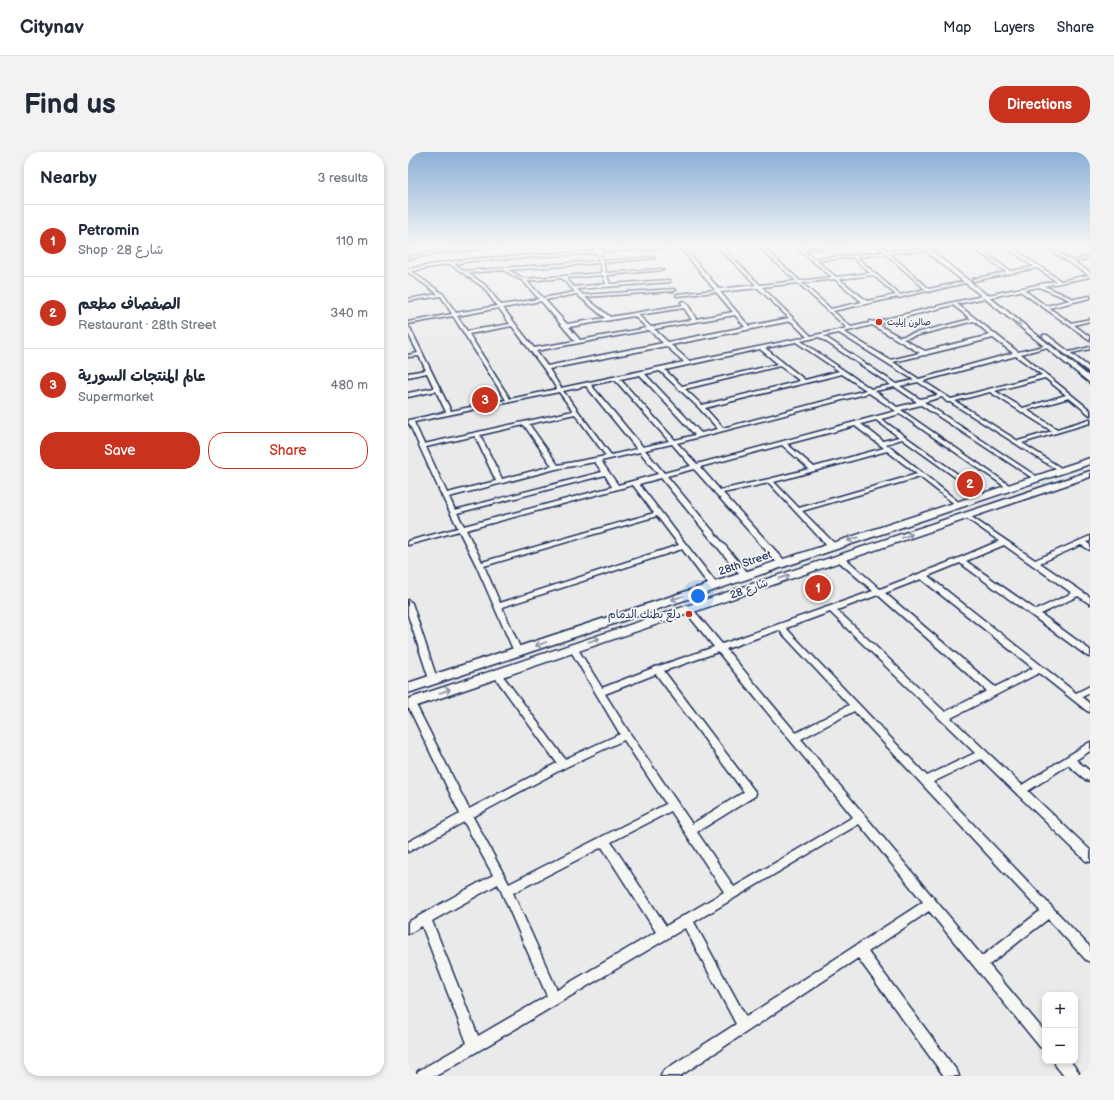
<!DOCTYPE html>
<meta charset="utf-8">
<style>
:root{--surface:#fff;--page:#f2f2f3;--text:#1f2937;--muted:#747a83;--line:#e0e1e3;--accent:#c8321e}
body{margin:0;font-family:"Balsamiq Sans","Playpen Sans Arabic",sans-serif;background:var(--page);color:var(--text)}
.controls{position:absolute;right:12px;bottom:12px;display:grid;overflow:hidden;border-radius:8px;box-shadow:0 2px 6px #0003}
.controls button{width:36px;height:36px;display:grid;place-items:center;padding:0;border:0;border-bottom:1px solid var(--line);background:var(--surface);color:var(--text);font:20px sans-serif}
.you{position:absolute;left:290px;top:444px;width:14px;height:14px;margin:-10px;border:3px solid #fff;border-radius:50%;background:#1a73e8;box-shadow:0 0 0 6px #1a73e833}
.badge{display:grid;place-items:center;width:26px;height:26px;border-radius:50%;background:var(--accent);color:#fff;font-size:13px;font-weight:700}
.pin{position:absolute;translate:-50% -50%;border:2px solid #fff;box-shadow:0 1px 4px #0006}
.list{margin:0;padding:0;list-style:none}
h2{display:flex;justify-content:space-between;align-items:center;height:52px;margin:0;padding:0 16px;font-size:17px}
h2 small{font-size:13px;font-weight:400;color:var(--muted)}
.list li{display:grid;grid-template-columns:26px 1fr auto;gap:12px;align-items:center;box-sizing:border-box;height:72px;padding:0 16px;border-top:1px solid var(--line)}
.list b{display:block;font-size:15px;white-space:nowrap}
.list p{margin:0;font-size:13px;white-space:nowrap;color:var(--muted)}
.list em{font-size:13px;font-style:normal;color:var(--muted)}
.actions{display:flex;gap:8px;padding:12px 16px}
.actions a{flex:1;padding:9px 0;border:1px solid var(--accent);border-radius:16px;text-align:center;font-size:14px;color:var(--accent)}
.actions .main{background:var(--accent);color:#fff}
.map{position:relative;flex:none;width:682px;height:924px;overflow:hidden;border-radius:16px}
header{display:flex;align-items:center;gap:24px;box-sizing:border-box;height:56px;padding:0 20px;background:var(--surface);border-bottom:1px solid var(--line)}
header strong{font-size:19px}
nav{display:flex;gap:22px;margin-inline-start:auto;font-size:14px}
.intro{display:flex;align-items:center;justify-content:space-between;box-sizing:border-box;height:96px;padding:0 24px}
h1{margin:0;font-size:28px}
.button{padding:10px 18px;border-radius:16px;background:var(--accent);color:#fff;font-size:14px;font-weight:700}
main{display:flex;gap:24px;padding:0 24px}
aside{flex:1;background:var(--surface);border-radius:16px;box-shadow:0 2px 6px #0003}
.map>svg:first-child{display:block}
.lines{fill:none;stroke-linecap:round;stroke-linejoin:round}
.minor-casing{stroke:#1b2f5e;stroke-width:3}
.major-casing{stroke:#1b2f5e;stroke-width:3}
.minor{fill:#f6f6f2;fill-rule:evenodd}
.major{fill:#f6f6f2;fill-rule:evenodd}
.oneway{stroke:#8892a8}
.poi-dot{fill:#c8321e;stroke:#f6f6f2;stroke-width:1.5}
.labels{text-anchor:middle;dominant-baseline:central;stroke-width:3.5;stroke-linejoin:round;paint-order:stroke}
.far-poi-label{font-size:9px;fill:#1b2f5e;stroke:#f6f6f2;text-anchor:start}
.street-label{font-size:11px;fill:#1b2f5e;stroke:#f6f6f2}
.poi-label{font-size:11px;fill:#1b2f5e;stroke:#f6f6f2;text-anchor:end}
</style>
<header>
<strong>Citynav</strong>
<nav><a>Map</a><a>Layers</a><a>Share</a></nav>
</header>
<div class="intro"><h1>Find us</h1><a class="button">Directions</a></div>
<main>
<aside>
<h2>Nearby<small>3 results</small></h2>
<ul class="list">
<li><span class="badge">1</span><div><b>Petromin</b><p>Shop · شارع 28</p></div><em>110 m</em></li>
<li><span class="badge">2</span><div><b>الصفصاف مطعم</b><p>Restaurant · 28th Street</p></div><em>340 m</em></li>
<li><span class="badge">3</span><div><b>عالم المنتجات السورية</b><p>Supermarket</p></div><em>480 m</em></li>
</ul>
<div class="actions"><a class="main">Save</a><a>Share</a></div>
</aside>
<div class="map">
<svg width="682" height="924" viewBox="0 0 682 924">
<rect width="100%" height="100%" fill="#e9eae9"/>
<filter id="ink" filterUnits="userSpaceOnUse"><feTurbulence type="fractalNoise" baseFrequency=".025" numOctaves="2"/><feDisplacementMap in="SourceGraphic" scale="8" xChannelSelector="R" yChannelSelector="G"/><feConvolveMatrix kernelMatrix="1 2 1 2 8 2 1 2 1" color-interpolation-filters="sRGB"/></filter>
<g filter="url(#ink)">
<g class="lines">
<defs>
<g id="minor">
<polygon points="3,93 12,93 0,96 0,94"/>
<polygon points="108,93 132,93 36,100 0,107 0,105 36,98"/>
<path d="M186,93H190L191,98L274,93L311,137L348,133L308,93H312L352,133L388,129L349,93H353L392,129L424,125L385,93H390L393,96L445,93L395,98L406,107L476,100L468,93H473L479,99L519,97L518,99L481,101L521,137L559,129L561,130L523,139L521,140L519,139L494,145L492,146L490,145L425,159L443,175L461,171V169L466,170L546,150L648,129L629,116L565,129V127L598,120L561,93H566L602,119L626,115L595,93H600L653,129L681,123L634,93H639L664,109L682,104V106L666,110L682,120V125L636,134L666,147L682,144V146L641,156L663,171L682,167V169L666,173L682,185V188L612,139L549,152L610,200L640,193V195L613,202L682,258V263L661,246L619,258L649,277L682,267V271L614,291L656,318V320L654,321L542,250H539L534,245L516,250L631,326V328L629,329L513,253L493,258L604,335V337L602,338L492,262L473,267L580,344L577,346L575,345L494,287L478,292L553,352L552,353H548L512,325L394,359L427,392L428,394L424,396H421L361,331L315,341L377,409L378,411L374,413H371L286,317L259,324L340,421L341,423L337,425H334L253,326L231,332L309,432L310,434L309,436H303L274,397L94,455L114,500L113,502H107L68,413L51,379L0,393V389L50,376L34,344L1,271L0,272L1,268L38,260L28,239L0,245V241L26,236L19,221L0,225V221L18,218L11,204L0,205V203L10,201L0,181V175L2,176L43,259L98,248L45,164L0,172V170L44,162L33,144L0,149V147L30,142L0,120V117L39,110L41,109L43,110L62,107L188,99ZM272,95L307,138L270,142L268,143L269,144L308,140L325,160L288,167L280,153L275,149L273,150L275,153L202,165L177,145L266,139L268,138L266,137L175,143L169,137L262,130L261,128L202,132L199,123L255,118L253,117L198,121L195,111L247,106L245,105L195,109L192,100ZM188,101L191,109L56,119L46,112L62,109ZM478,102L517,137L492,143L448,105ZM444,105L462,121L428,125L409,109ZM192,111L194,121L117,127L100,118ZM42,112L75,135L89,154L48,161L35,142L3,119ZM95,118L115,129L131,147L93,153L77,133L60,121ZM195,123L198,132L166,135L158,126ZM465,123L488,143L459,149L431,127ZM154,126L167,140L135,146L119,129ZM427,127L454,150L423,157L394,131ZM390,131L439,176L403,184L354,135ZM631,135L662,148L638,154L616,138ZM350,136L381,166L341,174L312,140ZM169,142L172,145L197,166L159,172L137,148ZM133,149L167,189L126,196L95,156ZM545,153L563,167L492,185L469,172ZM91,156L102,172L59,179L49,164ZM276,156L284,168L243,175L230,163ZM327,163L337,175L260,190L246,177ZM226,164L239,176L172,188L161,175ZM383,169L399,185L281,209L263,193ZM566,169L582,183L517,199L495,187ZM464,173L512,201L482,208L436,180ZM104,174L136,217L149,237L102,247L61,182ZM241,178L255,191L139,214L128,199ZM431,181L506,228L488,232L416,184ZM411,185L483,233L463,237L393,189ZM585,186L605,201L511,227L485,210L516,203H518L520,202ZM388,190L431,219L397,228L357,196ZM258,194L276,210L153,236L141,217ZM352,197L370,212L274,234L257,218ZM608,204L634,223L543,247L515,229ZM372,214L392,229L294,253L277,237ZM252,219L291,256L310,277L293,281L237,222ZM434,222L458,238L315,276L297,256ZM232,223L287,283L267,288L212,227ZM637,226L658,243L615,256L587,239ZM207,228L261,289L235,295L183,233ZM510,230L530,243L512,247L492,234ZM178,234L229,297L203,303L155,239ZM487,235L509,250L489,255L467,239ZM151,240L165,259L16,292L6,270ZM582,240L644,279L610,289L547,249ZM461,241L488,259L289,312L269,291ZM167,262L198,304L150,313L121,272ZM468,268L491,285L475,289L453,272ZM116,273L144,314L94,327L72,283ZM447,274L476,296L406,315L379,292ZM67,284L88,329L39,341L18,295ZM264,292L283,314L256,321L237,298ZM374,293L401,317L361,327L312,338L292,315ZM479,299L509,322L391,356L366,330ZM232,300L250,322L210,333L193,309ZM187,310L194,320L47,358L41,345L148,317ZM197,323L204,335L56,374L49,361ZM225,333L246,361L74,410L58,378ZM249,364L271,393L92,451L76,414Z"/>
<polygon points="677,93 682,93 682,96"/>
<polygon points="682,195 682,197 659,202 657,201"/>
<path d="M559,362L627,408L682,384V389L678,390L682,393V398L673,393L632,411L682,445V452L670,444L633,462L682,498V505L679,504L552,411L520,424L668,541L682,534V541L674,545L682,552V560L679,559L631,521L543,566L614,633L682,590V599L668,608L682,619V629L678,628L660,613L620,639L682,698V710L678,709L573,607L525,630L682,795V810L678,808L640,767L581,813L637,880V897L632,895L521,759L460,800L549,919L551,924H536L450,806L272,924H253L255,919L328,872L277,776L28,924H8L10,919L59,891L14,774L0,782V770L85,723L56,670L0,700V690L52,662L0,554V549H6L61,657L149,611L86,524L85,522L86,520H92L157,607L212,582L161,496L162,494H168L194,536L245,516L246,515L251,514L306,495L277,459L276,457L277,455H283L314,492L465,439L429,408L428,406L429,404H435L472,437L544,409L591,389L557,365L556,364ZM596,393L664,441L628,458L558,409ZM513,427L625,516L587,535L477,441ZM470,443L579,539L537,560L429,458ZM422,460L567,601L519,624L378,476ZM371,478L441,553L388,581L318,497ZM310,500L445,665L326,735L289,680L347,644L348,641L256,519ZM248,522L336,640L284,672L221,580L197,542ZM446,559L632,759L574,804L393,587ZM216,588L258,652L101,732L65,665L158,615ZM263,659L316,740L258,774L203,690ZM451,672L515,750L338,865L286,770ZM194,695L248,780L149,838L105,741ZM90,732L139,844L70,884L24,769Z"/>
<polygon points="0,448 4,451 29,527 28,529 22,529 21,527 0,463"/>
<polygon points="646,909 662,909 670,919 672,924 656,924 648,914"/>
</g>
<g id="major">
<polygon points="510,93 516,93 682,225 682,231"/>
<polygon points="635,183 639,183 682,216 682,221 635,185"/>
<polygon points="682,306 682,312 0,541 0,531"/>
<polygon points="682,319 682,325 0,557 0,547"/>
</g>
</defs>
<use href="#minor" class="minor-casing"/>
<use href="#major" class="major-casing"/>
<use href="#minor" class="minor"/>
<use href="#major" class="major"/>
</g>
<defs><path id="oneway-shaft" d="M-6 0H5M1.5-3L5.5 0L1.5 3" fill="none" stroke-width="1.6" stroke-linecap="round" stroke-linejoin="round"/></defs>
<g class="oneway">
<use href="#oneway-shaft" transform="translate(608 171) rotate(38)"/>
<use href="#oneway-shaft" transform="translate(499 384) rotate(-19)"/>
<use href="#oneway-shaft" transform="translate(445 387) rotate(162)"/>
<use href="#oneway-shaft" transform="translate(376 425) rotate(-18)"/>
<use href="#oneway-shaft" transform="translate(269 446) rotate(161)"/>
<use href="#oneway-shaft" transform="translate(186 488) rotate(-19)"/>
<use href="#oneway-shaft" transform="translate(133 492) rotate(161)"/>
<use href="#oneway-shaft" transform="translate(37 539) rotate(-19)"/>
</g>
</g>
<linearGradient id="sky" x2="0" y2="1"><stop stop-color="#8cb0d6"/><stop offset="0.42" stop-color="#f5f6f5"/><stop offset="1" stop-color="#f5f6f5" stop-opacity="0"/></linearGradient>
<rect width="682" height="223" fill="url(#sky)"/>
<g class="poi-dot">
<circle cx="471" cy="170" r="4"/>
<circle cx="281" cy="462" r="4"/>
</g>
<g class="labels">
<g class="far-poi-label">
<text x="479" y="170">صالون إيليت</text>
</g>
<g class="street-label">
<text transform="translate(337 411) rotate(-19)">28th Street</text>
<text transform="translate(341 437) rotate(-19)">شارع 28</text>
</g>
<g class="poi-label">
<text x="273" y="462">دلع بطنك الدمام</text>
</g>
</g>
</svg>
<div class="controls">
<button>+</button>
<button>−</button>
</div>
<div class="you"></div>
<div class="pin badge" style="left:410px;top:436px">1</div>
<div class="pin badge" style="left:562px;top:332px">2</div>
<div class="pin badge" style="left:77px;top:248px">3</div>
</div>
</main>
